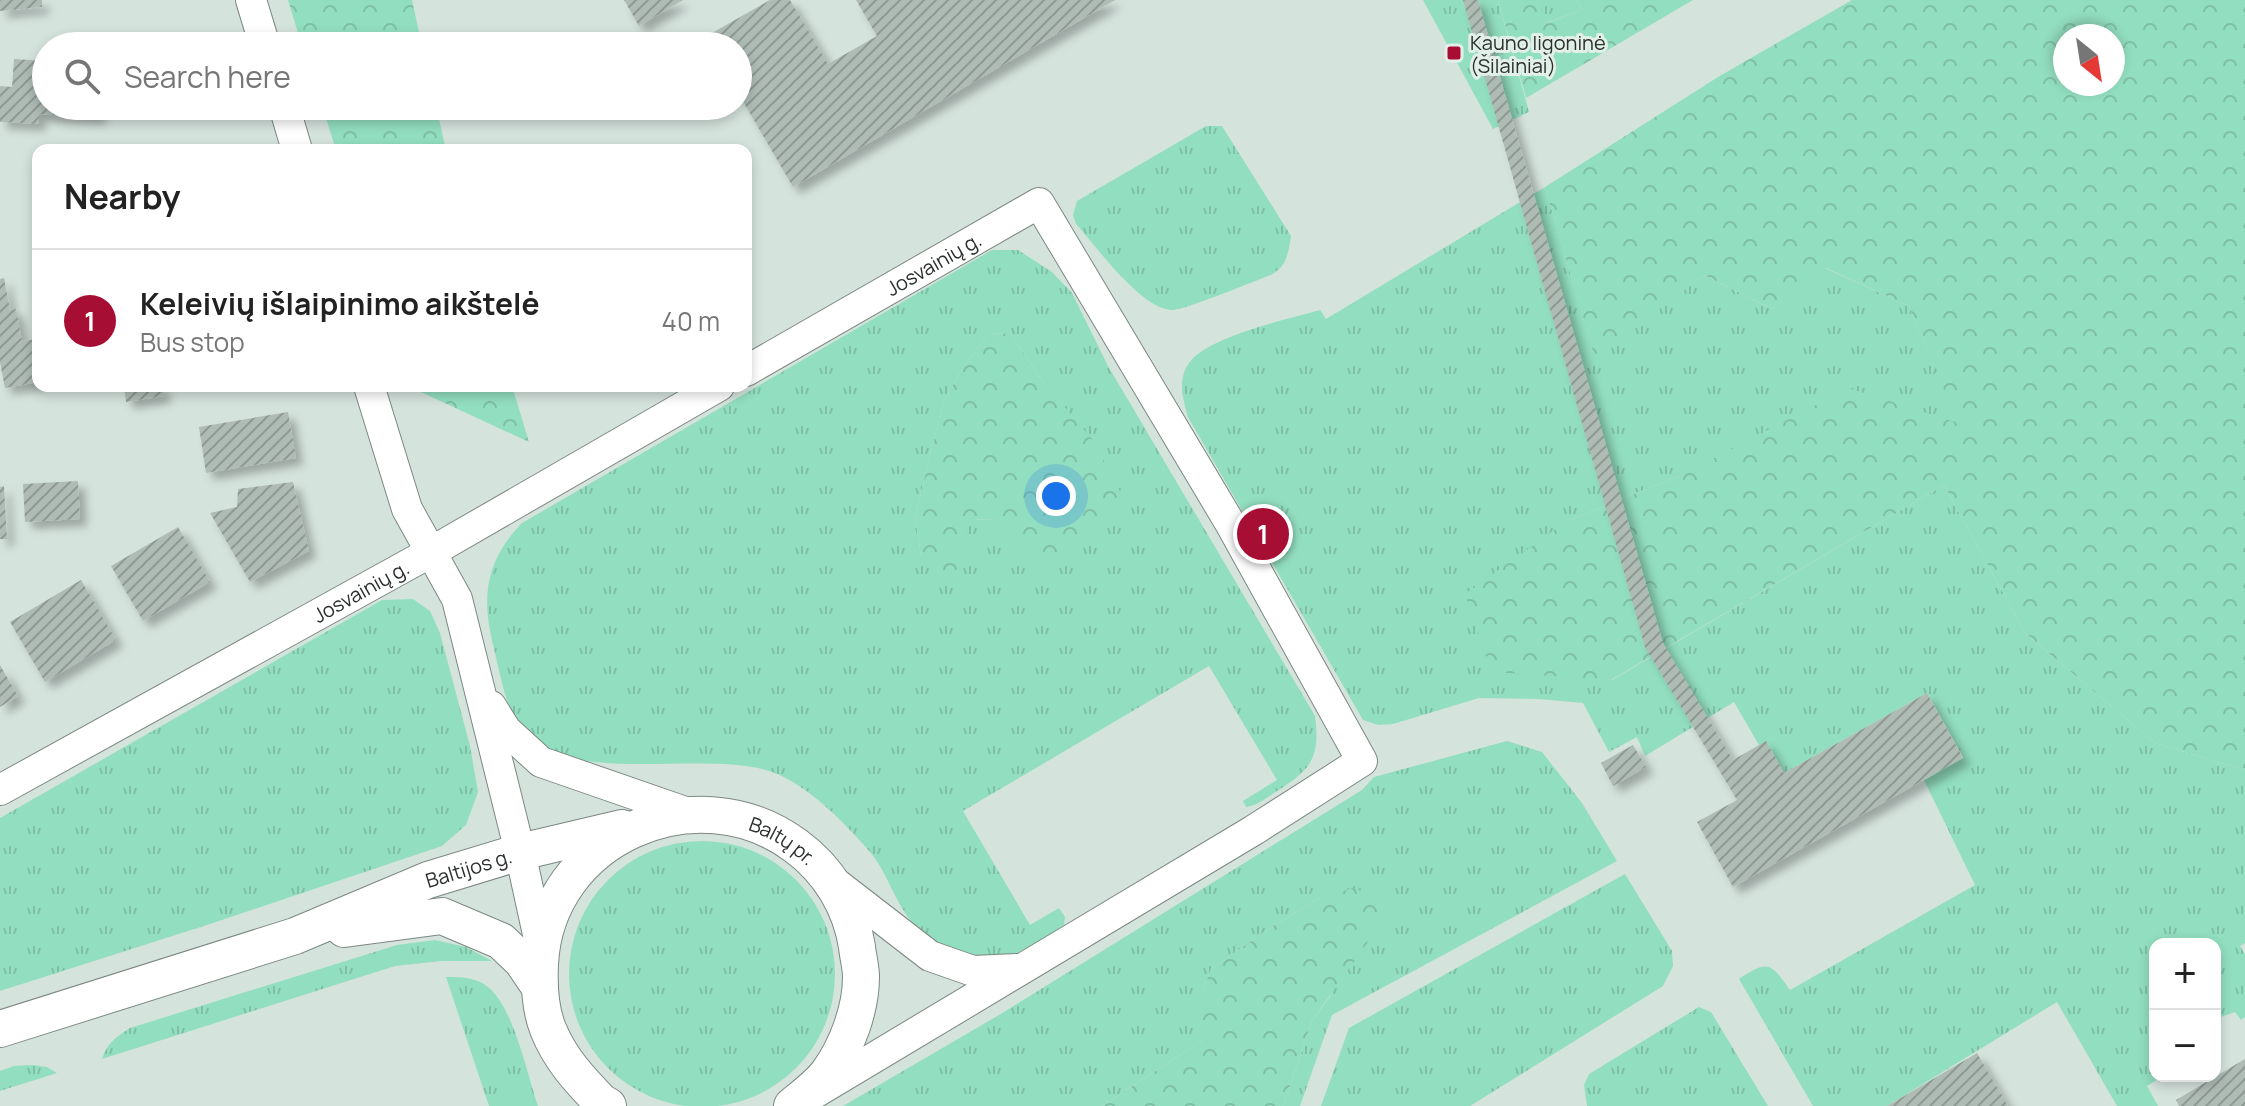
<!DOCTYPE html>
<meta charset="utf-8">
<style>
:root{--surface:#fff;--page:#f2f2f2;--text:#222;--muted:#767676;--line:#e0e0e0;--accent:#a70e33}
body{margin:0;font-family:Manrope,sans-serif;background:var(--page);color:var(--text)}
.controls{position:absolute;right:24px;bottom:24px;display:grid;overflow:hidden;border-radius:16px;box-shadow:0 4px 12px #0003}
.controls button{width:72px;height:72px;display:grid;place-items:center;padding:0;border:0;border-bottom:2px solid var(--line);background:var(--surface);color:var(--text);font:40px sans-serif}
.compass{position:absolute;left:2053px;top:24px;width:72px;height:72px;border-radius:50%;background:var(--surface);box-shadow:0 4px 12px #0003;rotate:150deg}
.you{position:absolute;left:1056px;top:496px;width:28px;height:28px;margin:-20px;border:6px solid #fff;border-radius:50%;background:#1a73e8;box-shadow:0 0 0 12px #1a73e833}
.badge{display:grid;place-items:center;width:52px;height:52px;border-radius:50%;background:var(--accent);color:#fff;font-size:26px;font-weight:700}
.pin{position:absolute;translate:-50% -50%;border:4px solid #fff;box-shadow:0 2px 8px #0006}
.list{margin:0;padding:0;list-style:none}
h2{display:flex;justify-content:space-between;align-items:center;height:104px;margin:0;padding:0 32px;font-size:34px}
h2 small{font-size:26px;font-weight:400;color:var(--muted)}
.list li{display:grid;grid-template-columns:52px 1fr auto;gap:24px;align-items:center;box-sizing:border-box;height:144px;padding:0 32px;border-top:2px solid var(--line)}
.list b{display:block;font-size:30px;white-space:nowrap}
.list p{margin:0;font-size:26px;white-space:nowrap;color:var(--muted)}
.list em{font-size:26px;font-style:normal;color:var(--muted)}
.icon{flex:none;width:44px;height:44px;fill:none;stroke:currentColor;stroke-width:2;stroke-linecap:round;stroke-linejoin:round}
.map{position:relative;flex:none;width:2245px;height:1106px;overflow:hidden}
.search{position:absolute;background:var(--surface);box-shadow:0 4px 12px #0003;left:32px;top:32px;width:720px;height:88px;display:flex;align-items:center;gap:20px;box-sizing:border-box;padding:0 28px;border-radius:44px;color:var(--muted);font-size:30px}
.panel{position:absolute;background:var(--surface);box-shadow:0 4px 12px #0003;left:32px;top:144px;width:720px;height:248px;border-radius:16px}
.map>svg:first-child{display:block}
.grass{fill:url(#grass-tufts);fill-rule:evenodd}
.forest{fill:url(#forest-crowns);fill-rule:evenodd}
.building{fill:url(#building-hatch);filter:url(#shadow)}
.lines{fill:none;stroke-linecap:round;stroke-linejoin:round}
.minor-casing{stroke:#7c8882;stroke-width:32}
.tertiary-casing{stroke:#7c8882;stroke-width:38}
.minor{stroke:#fff;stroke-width:30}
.tertiary{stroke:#fff;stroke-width:36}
.poi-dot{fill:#a70e33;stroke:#e3f0ea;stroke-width:3}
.labels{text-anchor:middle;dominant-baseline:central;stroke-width:6;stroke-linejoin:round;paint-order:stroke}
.poi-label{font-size:20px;fill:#2b302d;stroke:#e3f0ea;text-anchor:start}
.street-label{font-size:20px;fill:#2b302d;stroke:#e3f0ea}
</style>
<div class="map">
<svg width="2245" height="1106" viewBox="0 0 2245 1106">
<defs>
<pattern id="grass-tufts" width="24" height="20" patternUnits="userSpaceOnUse" patternTransform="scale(2)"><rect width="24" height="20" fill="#92dec0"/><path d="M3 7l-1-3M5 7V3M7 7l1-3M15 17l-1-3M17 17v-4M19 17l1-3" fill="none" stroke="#7ebfa5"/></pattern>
<pattern id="forest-crowns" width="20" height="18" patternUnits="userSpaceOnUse" patternTransform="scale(2)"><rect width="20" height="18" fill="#92dec0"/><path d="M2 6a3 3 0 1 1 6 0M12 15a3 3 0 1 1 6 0" fill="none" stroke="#7ebfa5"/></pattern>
<pattern id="building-hatch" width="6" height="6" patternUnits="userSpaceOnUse" patternTransform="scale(2)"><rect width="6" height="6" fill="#afbcb6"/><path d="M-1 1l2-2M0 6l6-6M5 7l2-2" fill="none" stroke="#8f9994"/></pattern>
<filter id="shadow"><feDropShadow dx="7" dy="7" stdDeviation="4" flood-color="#0004"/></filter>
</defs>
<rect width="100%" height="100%" fill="#d5e3dd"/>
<g class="grass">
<polygon points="1423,0 1498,0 1529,112 1493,129"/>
<polygon points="1537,0 1577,0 1582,10 1546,23"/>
<path d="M1206,126H1222L1291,236C1288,254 1287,266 1271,275C1254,281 1183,311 1171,310C1139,307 1097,247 1076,224L1073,215L1077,201Z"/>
<path d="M1545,187L1595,357L1704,275L1772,309L1825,268L1909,306L1959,424L1684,474L1567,521L1612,680L1944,485L2025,633L2155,743L2245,770V943L2240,946L2245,954V1017L2241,1020L2235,1012L2215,1019V944H2155V1076H2163L2147,1086L2158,1106H2117L2057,1002L1887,1106H1813L1739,979C1768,959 1771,963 1790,990L1975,885L1924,780L1963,757L1927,693L1784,773L1766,742L1759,745L1734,702L1645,756L1637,737L1609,752L1583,703L1539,699L1479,698L1393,724L1378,725L1363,720L1188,417C1183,399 1177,380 1189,363C1207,337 1288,319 1320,310L1326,319Z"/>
<path d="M992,250H1018L1052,272L1072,293L1108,366L1315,716C1321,760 1309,771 1274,793C1265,799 1257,806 1246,807L1243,801L1277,780L1209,666L963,811L1030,925L1059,908L1065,917L1064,925C1047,936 1020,955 1000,960C970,967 934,945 914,924C895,904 888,873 870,852C846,824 807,784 772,772C706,748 556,790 518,726C504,701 500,672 493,645C481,596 486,560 522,523ZM1010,333L1044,383L995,519L969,520L921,556L915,517L943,403L963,367L989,334Z"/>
<polygon points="413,599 430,611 440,633 470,746 478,792 466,825 442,846 210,924 0,991 0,818 382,600"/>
<polygon points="1507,741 1542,752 1582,803 1617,861 1332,1015 1300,1106 1283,1106 1312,1021 1331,995 1320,898 1276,924 1211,969 1203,991 1203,1040 1102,1106 843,1106 999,1015 1362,790 1374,777"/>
<circle cx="702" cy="974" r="133"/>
<polygon points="1625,874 1672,951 1673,966 1663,986 1470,1106 1321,1106 1349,1028"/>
<path d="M435,940L466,947L492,961H442L395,966L102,1059C107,1043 116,1037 130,1028L397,945Z"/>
<path d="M446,977C461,977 476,977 488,987C514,1008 527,1074 538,1106H489Z"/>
<polygon points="1699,1007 1711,1012 1768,1106 1587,1106 1584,1085 1589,1074"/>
<polygon points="32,1065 47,1067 57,1073 0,1091 0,1071 14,1066"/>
</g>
<g class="forest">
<polygon points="288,0 412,0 422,46 302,46"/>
<polygon points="1498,0 1537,0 1547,23 1582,10 1577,0 1693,0 1526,98"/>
<path d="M1852,0H2245V770L2155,743L2025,633L1944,485L1611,680L1491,672L1465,594L1567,521L1684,474L1848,388L1958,423L1909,306L1826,268L1772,309L1704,275L1595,358L1545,187L1718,77ZM2065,36H2113V84H2065Z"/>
<polygon points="322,106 436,106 446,150 336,150"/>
<polygon points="1010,333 1044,383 1093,440 1125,501 1112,520 1050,568 995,519 970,520 954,580 921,556 915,517 943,403 963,367 989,334"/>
<polygon points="409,386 512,386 529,442 410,387"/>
<polygon points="1353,888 1374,896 1389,912 1312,1021 1283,1106 1102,1106 1203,1040 1203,991 1211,969 1276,924 1320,898"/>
</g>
<g class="building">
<polygon points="0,0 42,0 42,7 0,11"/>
<polygon points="624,0 683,0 639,26"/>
<polygon points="770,0 790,0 828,64 877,36 856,0 1115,0 793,187 738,93 738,46 711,46 705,37"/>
<polygon points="1463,0 1478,0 1663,643 1733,760 1766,741 1784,773 1927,693 1963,758 1733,887 1697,822 1737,800 1645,647"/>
<polygon points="14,59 46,61 46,106 99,106 99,117 39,114 39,124 0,122 0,86 12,87"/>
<polygon points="4,278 10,310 16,309 22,341 38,339 38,382 5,388 0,362 0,279"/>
<polygon points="124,386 163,386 164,396 126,402"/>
<polygon points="288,412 296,458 206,473 199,427"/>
<polygon points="78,481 80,519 25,522 23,484"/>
<polygon points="293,482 309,551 250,582 210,513 237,507 238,489"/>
<polygon points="4,486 7,539 0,539 0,487"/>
<polygon points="178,527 210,582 143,621 111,566"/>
<polygon points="81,580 116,640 45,682 10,622"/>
<polygon points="0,665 18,696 0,707"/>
<polygon points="1633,745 1646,767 1613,786 1601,763"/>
<polygon points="1977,1053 2008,1106 1887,1106"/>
<polygon points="2245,1059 2245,1106 2179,1106 2176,1100"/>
</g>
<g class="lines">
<defs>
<g id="minor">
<polyline points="251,0 265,46"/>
<polyline points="284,106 297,150"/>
<path id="s1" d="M746,371L1039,203L1230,523L1362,761L1254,830L815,1093"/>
<polyline points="369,386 407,509 457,599 520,852 541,948"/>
<polyline points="491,706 506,730 541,762 691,814"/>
<path id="s2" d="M0,790L431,552L719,386"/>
<polyline points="833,881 930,956 973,971 1017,969"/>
</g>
<g id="tertiary">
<polyline points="344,929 442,916 501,941 522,961 539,986"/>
<path id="s3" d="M0,1029L295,936L428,880L520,852L622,828"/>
<path id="s4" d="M608,1106L601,1102C579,1079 560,1059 548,1029C540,1009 539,985 540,964C546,837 697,772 796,846C829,870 851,907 857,947C858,957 861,967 861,977C861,1009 847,1047 828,1073C819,1085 804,1096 792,1106"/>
</g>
</defs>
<use href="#minor" class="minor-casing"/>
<use href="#tertiary" class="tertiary-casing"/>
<use href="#minor" class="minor"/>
<use href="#tertiary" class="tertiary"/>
</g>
<rect class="poi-dot" x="1446" y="45" width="16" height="16" rx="4"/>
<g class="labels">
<g class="poi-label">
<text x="1470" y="42">Kauno ligoninė<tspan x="1470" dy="23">(Šilainiai)</tspan></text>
</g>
<g class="street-label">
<text stroke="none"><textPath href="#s1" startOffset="216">Josvainių g.</textPath></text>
<text stroke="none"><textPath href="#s2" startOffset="412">Josvainių g.</textPath></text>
<text stroke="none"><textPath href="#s4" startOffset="494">Baltų pr.</textPath></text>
<text stroke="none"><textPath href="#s3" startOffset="496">Baltijos g.</textPath></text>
</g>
</g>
</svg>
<div class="controls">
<button>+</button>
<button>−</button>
</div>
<svg class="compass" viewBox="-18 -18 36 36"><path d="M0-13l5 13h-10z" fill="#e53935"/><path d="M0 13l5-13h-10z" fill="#767676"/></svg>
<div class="you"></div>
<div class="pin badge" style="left:1263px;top:534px">1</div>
<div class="search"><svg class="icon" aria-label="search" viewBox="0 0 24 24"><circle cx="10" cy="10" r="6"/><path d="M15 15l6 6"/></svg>Search here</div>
<section class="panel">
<h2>Nearby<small></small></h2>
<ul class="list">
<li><span class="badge">1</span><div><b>Keleivių išlaipinimo aikštelė</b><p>Bus stop</p></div><em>40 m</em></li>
</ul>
</section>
</div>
